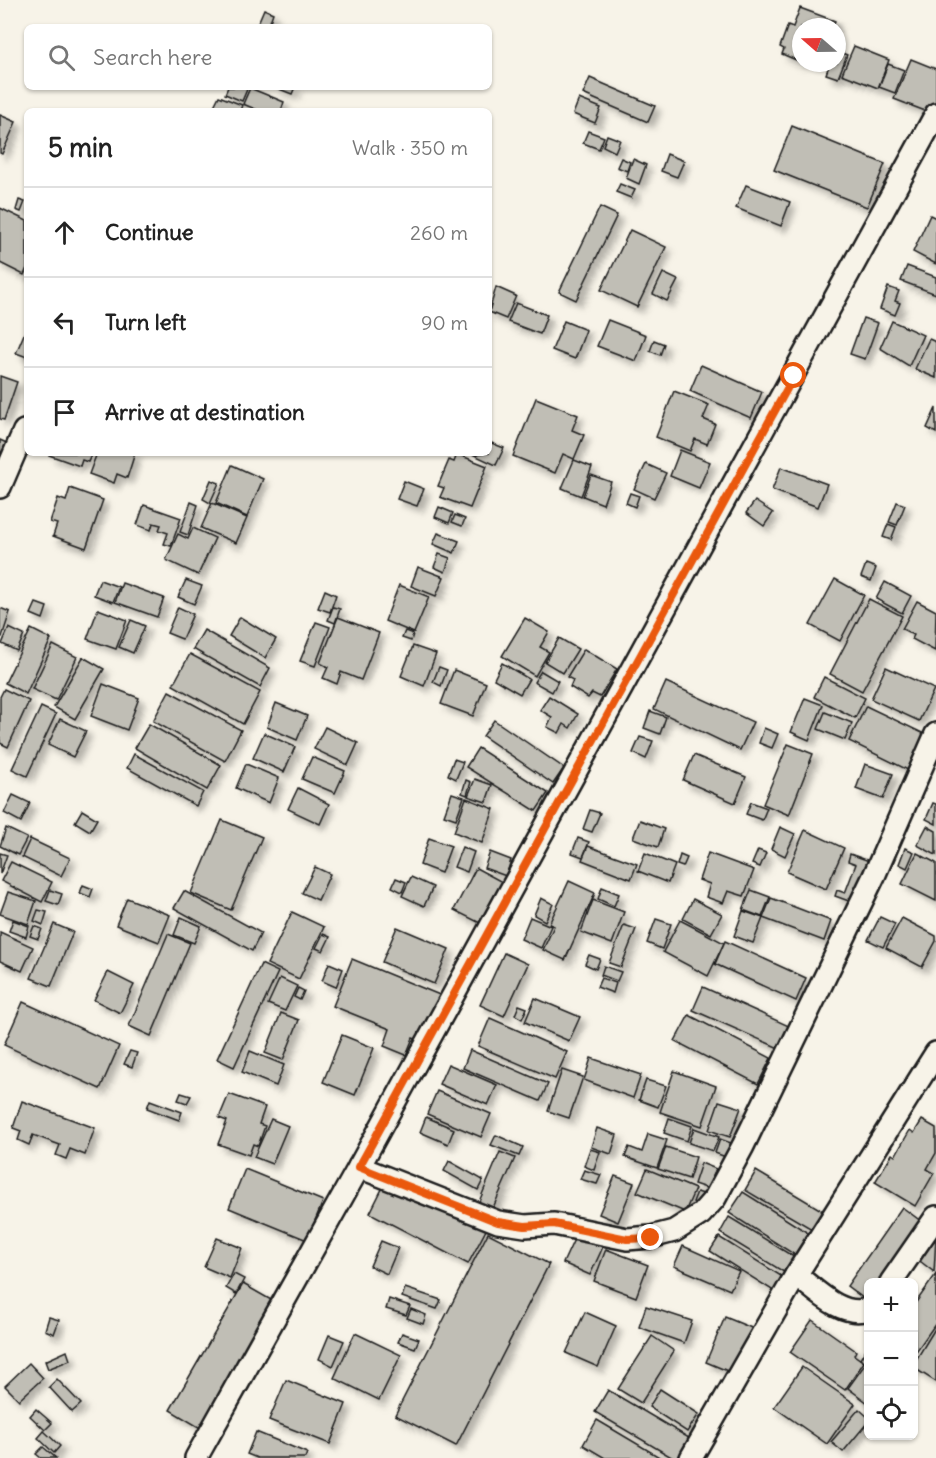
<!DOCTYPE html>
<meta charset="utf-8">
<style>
:root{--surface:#fff;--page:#f6f6f6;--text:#222;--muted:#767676;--line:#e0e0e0}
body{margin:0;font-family:Delius,sans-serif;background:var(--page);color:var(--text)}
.controls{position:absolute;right:18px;bottom:18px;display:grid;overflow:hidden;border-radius:9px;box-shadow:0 2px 4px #0004}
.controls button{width:54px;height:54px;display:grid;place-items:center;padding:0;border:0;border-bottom:2px solid var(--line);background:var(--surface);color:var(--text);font:30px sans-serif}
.compass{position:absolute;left:792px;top:18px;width:54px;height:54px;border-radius:50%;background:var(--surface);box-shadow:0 2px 4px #0004;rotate:290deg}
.stop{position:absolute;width:18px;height:18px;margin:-14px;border:4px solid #ea580c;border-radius:50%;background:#fff}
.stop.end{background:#ea580c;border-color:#fff;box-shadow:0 2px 6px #0008}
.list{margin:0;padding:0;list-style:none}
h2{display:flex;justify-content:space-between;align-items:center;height:78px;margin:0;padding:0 24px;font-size:26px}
h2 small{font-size:20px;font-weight:400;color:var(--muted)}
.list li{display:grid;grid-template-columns:39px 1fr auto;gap:18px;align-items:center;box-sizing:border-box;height:90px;padding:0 24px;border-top:2px solid var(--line)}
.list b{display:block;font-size:22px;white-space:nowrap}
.list em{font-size:20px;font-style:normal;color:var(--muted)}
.icon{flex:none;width:33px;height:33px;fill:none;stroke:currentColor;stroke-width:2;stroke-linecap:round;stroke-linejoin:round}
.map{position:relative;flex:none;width:936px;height:1458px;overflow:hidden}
.search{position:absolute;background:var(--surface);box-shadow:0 2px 4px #0004;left:24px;top:24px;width:468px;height:66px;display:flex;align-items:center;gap:15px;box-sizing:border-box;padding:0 21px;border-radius:9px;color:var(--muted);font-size:22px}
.panel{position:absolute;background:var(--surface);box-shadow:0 2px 4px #0004;left:24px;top:108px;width:468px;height:348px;border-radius:9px}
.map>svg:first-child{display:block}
.building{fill:#c0beb5;stroke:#1c1c1c;stroke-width:1.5;filter:url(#shadow)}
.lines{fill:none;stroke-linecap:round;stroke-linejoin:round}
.street-casing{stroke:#1c1c1c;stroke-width:26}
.street{stroke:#f7f3e8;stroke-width:21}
.route{stroke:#ea580c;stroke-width:8}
</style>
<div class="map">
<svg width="936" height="1458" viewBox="0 0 936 1458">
<defs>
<filter id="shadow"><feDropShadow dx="5.5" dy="5.5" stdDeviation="3" flood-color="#0004"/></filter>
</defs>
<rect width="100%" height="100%" fill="#f7f3e8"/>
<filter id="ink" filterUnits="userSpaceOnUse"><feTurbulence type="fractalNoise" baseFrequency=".0167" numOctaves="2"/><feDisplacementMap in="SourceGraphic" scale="12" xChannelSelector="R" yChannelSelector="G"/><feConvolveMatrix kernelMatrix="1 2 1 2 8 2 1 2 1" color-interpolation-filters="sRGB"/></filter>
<g filter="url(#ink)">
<g class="building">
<polygon points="800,8 835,21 833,27 801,27 801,62 782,54 784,49 780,47 788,25 793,27"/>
<polygon points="264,9 273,13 268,27 258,23"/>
<polygon points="854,46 889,60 878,88 842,74"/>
<polygon points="837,51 847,55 838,78 826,74 830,63 837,63"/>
<polygon points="911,59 936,69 936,106 933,114 894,99"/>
<polygon points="888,64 904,70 895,93 879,87"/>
<polygon points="590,78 655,106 648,122 583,94"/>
<polygon points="228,87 248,87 242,101 225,94"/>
<polygon points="274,87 295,87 292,94"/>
<polygon points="250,88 284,102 281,111 260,111 243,104"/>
<polygon points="219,96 242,105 240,111 212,110"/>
<polygon points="579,99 601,108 595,123 573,114"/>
<polygon points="0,115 16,122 2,154 0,153"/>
<polygon points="792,126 885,164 867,207 774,170"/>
<polygon points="588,131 604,137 599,149 583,143"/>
<polygon points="607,135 620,140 615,152 603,146"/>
<polygon points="667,154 684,161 677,177 661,171"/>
<polygon points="621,158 630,162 627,171 617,167"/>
<polygon points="633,159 646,165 639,184 626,178"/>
<polygon points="620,184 635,190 631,198 616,192"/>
<polygon points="746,185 790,202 781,226 736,208"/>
<polygon points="19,200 25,202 21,212 16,210"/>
<polygon points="600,207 617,215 576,300 559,292"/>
<polygon points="0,208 27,221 27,268 24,275 0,263"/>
<polygon points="930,215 936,218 936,264 913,252"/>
<polygon points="630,230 666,247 637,307 601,290"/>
<polygon points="907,266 936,277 936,294 901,281"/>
<polygon points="663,273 678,280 667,301 653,294"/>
<polygon points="496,287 516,296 506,319 489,312"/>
<polygon points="888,287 899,291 895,301 900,303 895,315 880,309"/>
<polygon points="516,303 547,315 540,334 508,322"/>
<polygon points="863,318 878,323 865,359 850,354"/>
<polygon points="608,320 646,335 636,361 597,346"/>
<polygon points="564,321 586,330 575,359 552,350"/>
<polygon points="892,321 923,335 909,366 880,348"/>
<polygon points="27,327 27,357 16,353"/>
<polygon points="929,339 936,342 936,378 915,369"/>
<polygon points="654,340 664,344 660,355 650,351"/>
<polygon points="701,365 762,392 751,418 690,391"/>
<polygon points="0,376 17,382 4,420 0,419"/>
<polygon points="674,391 709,405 703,419 715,424 707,444 695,439 690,451 656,437"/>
<polygon points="536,398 578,415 572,430 584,435 574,459 563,454 555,473 513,456"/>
<polygon points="936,408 936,433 927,428"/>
<polygon points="0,440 9,444 0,470"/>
<polygon points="489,442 504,448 496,465 474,455 489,453"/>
<polygon points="680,450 710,462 699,488 670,476"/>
<polygon points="50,453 92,453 88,462 82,460 80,466 49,455"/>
<polygon points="97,453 135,453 127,478 117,474 114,483 89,474"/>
<polygon points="457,454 487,466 470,508 440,497 444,488 438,486 449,460 454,462"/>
<polygon points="574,460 592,467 581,496 562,488"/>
<polygon points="646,464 666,473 654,498 634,489"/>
<polygon points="232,465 263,479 247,517 216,503"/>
<polygon points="781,467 827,484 818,507 772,490"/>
<polygon points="591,475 611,482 603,504 583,496"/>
<polygon points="211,480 219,483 210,503 203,499"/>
<polygon points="404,481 424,489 417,506 397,499"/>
<polygon points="70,488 103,500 86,548 53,536 57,524 50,522 58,498 66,501"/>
<polygon points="630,493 639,496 635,507 626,503"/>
<polygon points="755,501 773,513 764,526 746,513"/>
<polygon points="191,502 198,505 188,535 180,532"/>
<polygon points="897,502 905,505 897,525 889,522"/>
<polygon points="212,503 247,518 236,543 201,528"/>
<polygon points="144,505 181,518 171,546 164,544 168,533 159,530 161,525 153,523 151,530 137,525"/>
<polygon points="439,507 453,513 449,523 435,517"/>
<polygon points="455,515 465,519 462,526 452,522"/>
<polygon points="888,524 896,527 891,540 883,537"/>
<polygon points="193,528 215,538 198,575 166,560 178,534 188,539"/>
<polygon points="438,533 459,541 454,553 433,544"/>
<polygon points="439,554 450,558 445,572 434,567"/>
<polygon points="866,564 876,568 871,581 861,577"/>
<polygon points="418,567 444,577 436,596 411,586"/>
<polygon points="835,579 864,595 840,641 810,625"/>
<polygon points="100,580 119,587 113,602 94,595"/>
<polygon points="186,580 202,586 194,604 178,597"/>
<polygon points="885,582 911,596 902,613 876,599"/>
<polygon points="122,583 164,598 157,617 115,602"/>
<polygon points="399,585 429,597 414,633 385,621"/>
<polygon points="325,590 336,595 330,612 318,608"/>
<polygon points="869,599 902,616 862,691 830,674"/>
<polygon points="917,601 936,611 935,651 912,639 914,635 902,629"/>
<polygon points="36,603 47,607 43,619 31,614"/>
<polygon points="178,607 193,614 182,639 167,633"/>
<polygon points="333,607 340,609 335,623 328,620"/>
<polygon points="0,608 10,612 2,637 0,636"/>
<polygon points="98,609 127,620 116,649 87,639"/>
<polygon points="240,617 276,639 265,658 229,636"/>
<polygon points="338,617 379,633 361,680 341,672 337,684 323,678 328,667 320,663"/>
<polygon points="525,618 549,632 540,647 549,652 535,676 502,656"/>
<polygon points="131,620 145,626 133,653 119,647"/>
<polygon points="316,622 330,627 315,666 300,661"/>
<polygon points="9,628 24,635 17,651 2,644"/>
<polygon points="31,629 51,639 26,694 5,683"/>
<polygon points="204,630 270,668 260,687 193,649"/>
<polygon points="405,631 413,634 411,641 402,638"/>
<polygon points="559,638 578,649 563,673 545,662"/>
<polygon points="53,645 77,657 56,700 32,689"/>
<polygon points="413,646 436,654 424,686 401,676"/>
<polygon points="584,649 617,669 600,697 592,693 588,698 570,687 573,680 567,677"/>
<polygon points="190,654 260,692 243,724 173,685"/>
<polygon points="83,657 104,669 75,719 54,707"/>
<polygon points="502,663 529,679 520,694 494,679"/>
<polygon points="439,667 447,670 441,686 433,682"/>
<polygon points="886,667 934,689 919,721 871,699"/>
<polygon points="454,670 486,683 473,716 441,704"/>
<polygon points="541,671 558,681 552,692 534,682"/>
<polygon points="824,677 865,698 855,718 814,697"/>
<polygon points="666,682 753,722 740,750 654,709"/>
<polygon points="103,684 139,698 127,730 91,716"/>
<polygon points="4,689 29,701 8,747 0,743 0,697"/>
<polygon points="169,691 241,730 225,761 153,721"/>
<polygon points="549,696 578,714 570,728 564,724 559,733 547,727 552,717 540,710"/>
<polygon points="805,698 823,705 809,740 791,732"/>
<polygon points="276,703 307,716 297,740 267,727"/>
<polygon points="866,706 933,738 916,774 849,741"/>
<polygon points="41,707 56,714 27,776 12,769"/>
<polygon points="650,711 666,717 660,734 644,728"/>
<polygon points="825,712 852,723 845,740 818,729"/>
<polygon points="60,719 86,731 73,757 48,745"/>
<polygon points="494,720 564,768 553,784 483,736"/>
<polygon points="149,724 221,765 207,790 135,748"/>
<polygon points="325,727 358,743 348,765 314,749"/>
<polygon points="764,728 778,734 772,748 759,743"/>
<polygon points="264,733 295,747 284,772 253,758"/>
<polygon points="640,737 653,741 646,759 633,753"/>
<polygon points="788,744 813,754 789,815 763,804"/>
<polygon points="478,748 548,793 536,811 466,767"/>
<polygon points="134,754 203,792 196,806 127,768"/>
<polygon points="694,755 746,777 735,803 683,780"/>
<polygon points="312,757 345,771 335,793 302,779"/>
<polygon points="454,759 463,762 456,779 448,775"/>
<polygon points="246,764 279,778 269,803 236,788"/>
<polygon points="865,764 893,774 883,799 856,789"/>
<polygon points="475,779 492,785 486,802 468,796"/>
<polygon points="466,780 471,782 467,795 462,793"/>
<polygon points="298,788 329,804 320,824 288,809"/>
<polygon points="452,793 464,797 456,819 444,815"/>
<polygon points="13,795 30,803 21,822 4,813"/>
<polygon points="466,798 494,809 482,843 454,832"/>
<polygon points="751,802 767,808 762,820 746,814"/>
<polygon points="933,803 936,804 936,824 926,819"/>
<polygon points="82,810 97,819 90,831 75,822"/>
<polygon points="590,810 600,813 592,832 583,829"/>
<polygon points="222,820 262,837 231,910 191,893"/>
<polygon points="640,820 664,829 658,847 633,838"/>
<polygon points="927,826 936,831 936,855 917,845"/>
<polygon points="780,827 795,834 785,856 771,849"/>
<polygon points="6,828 27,838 18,855 0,846"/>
<polygon points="805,830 844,848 826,889 787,872"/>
<polygon points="429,838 451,846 441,873 420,865"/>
<polygon points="578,838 589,842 583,857 572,853"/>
<polygon points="30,839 70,858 61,876 22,857"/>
<polygon points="588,846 637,864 631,879 582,860"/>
<polygon points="462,847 474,852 467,872 454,867"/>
<polygon points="905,848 914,852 907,868 899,864"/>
<polygon points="758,850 766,853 760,867 752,864"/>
<polygon points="490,852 511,860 506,876 484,868"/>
<polygon points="0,853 7,855 0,874"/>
<polygon points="645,853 675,865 668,883 638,871"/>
<polygon points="708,853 754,870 744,896 728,891 723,903 706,897 710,884 699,880"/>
<polygon points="917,853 936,863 936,901 902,884"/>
<polygon points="850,854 872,862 857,904 835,896 837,890 845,893 856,864 848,861"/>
<polygon points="680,855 687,858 683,867 677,865"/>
<polygon points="11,862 52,882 42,902 1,881"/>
<polygon points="315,867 330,874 318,900 302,893"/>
<polygon points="476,868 504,883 482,924 454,910"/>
<polygon points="411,877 433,887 424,906 402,896"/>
<polygon points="396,878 406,882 402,892 392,887"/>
<polygon points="569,881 595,893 565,960 543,950 554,926 549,924"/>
<polygon points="83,885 93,889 90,897 80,893"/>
<polygon points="602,887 619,894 614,906 598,899"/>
<polygon points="50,890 62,894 58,905 46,901"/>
<polygon points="751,890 770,897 762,917 743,910"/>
<polygon points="184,891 261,933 252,951 174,908"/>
<polygon points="8,892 36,901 28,924 0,914"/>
<polygon points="127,898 170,915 159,942 116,925"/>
<polygon points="541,898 553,904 545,921 534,915"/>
<polygon points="771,898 831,921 824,941 763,918"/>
<polygon points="693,899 722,914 711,934 683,919"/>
<polygon points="593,900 624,912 612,944 581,932"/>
<polygon points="38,910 47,912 43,925 34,921"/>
<polygon points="743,911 763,918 753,943 734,936"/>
<polygon points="292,912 324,927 299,979 267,964"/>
<polygon points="181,917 201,926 194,943 174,935"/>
<polygon points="530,917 551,926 541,948 521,939"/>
<polygon points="880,917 895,924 883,947 868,940"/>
<polygon points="902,918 936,936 936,941 922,967 886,948"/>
<polygon points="656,919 671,924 662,949 647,943"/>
<polygon points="13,920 29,926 26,937 9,931"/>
<polygon points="680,920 724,943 708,976 663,952"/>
<polygon points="54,924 73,932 51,986 31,978"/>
<polygon points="624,925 636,929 621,967 609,963"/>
<polygon points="34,926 42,929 38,939 30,936"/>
<polygon points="397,927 449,949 434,984 382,962"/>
<polygon points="0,932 33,947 22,971 0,961"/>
<polygon points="168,934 190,943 151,1036 129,1026"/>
<polygon points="323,934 330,937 323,951 316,948"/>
<polygon points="725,941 806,978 796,1001 715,964"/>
<polygon points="504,953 528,964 504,1016 480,1005"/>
<polygon points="589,955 600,959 596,969 585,964"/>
<polygon points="352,959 442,996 423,1042 413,1038 406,1055 384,1046 390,1029 333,1006"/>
<polygon points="329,963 343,969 336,987 322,981"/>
<polygon points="261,964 278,972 234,1067 217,1059"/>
<polygon points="604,966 621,972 617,981 601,975"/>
<polygon points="108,972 134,985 120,1013 94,1000"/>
<polygon points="280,978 297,986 285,1011 268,1004"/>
<polygon points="601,978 616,983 613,993 597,987"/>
<polygon points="703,987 791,1027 781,1049 693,1010"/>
<polygon points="298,988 304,991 300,1000 294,997"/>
<polygon points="535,998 580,1017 569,1041 525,1022"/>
<polygon points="23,1002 119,1046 100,1089 4,1045"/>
<polygon points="519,1005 527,1008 522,1019 515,1015"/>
<polygon points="281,1013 299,1020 283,1060 265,1053"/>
<polygon points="689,1015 771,1058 758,1084 675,1041"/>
<polygon points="490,1018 567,1052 555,1079 478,1046"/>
<polygon points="342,1035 374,1048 355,1095 323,1082"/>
<polygon points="470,1050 548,1084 540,1101 463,1068"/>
<polygon points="130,1051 137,1053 132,1067 124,1064"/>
<polygon points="250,1051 284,1065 276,1086 242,1072"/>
<polygon points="591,1058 641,1075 633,1098 584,1080"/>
<polygon points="448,1064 497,1085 488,1105 439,1084"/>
<polygon points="562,1070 583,1077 569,1118 548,1111"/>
<polygon points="674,1071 716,1086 702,1126 660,1112"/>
<polygon points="646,1080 666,1086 658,1107 639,1100"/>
<polygon points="437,1091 491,1114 481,1137 427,1114"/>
<polygon points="181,1093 191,1096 187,1103 178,1100"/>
<polygon points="229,1094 265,1107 259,1124 265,1126 258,1146 253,1144 249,1155 218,1144 227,1121 219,1118"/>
<polygon points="150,1100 182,1112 179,1120 147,1108"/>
<polygon points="22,1101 95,1128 85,1155 70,1149 66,1159 56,1155 60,1145 33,1135 29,1145 18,1140 21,1131 13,1128"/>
<polygon points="719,1101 741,1108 730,1137 709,1130"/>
<polygon points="426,1117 454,1129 448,1144 420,1132"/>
<polygon points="669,1118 692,1126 687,1141 664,1133"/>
<polygon points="271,1119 288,1126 272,1164 254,1157"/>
<polygon points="922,1120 936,1128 936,1153 927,1169 934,1173 915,1206 875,1182 892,1154 895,1156 910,1130 914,1133"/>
<polygon points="597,1128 617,1135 611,1154 591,1147"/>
<polygon points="694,1128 719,1137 713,1151 689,1143"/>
<polygon points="648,1134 667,1140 657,1168 625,1157 629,1147 642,1152"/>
<polygon points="496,1135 523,1147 519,1156 491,1145"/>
<polygon points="720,1139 739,1146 734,1160 715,1153"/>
<polygon points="666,1147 696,1157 689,1179 658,1169"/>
<polygon points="590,1149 600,1152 594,1170 584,1166"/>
<polygon points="500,1152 515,1158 492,1210 478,1204"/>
<polygon points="449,1161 483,1180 478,1190 444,1171"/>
<polygon points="701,1163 716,1169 709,1189 694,1184"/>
<polygon points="245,1169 323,1201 307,1240 229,1208"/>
<polygon points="647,1169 695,1189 685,1212 637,1192"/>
<polygon points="584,1170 601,1175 597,1184 580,1179"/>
<polygon points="756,1171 828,1214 817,1232 745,1190"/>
<polygon points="615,1176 634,1183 618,1222 599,1214"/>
<polygon points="387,1179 486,1230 468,1264 370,1213"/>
<polygon points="697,1192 707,1195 703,1206 693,1202"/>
<polygon points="743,1192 816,1238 803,1260 729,1213"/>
<polygon points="902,1207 922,1222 880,1282 868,1282 867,1301 847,1286"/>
<polygon points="729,1217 802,1262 792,1277 720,1233"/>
<polygon points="488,1233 549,1264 456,1446 395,1415"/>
<polygon points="576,1235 603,1247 590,1275 563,1263"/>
<polygon points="934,1236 936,1237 934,1272 916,1258"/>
<polygon points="719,1237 789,1281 780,1295 710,1251"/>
<polygon points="217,1238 242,1248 230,1278 204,1267"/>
<polygon points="381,1241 398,1248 387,1274 370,1266"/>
<polygon points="683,1246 739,1271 730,1290 674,1266"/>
<polygon points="606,1249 648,1265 636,1297 594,1281"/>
<polygon points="234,1274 244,1279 236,1294 226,1288"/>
<polygon points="936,1274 936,1323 915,1353 914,1305"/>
<polygon points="243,1284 280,1305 207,1432 170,1410"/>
<polygon points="405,1288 441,1300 437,1309 402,1297"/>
<polygon points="389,1299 410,1306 406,1315 386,1309"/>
<polygon points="646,1306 692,1321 684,1343 639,1327"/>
<polygon points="411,1309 426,1315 423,1324 407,1318"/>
<polygon points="585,1312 616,1326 598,1367 566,1353"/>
<polygon points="49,1317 59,1320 54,1334 45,1330"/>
<polygon points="725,1317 754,1329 735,1374 706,1362"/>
<polygon points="812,1320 856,1351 854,1355 864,1362 845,1390 790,1352"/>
<polygon points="936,1327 936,1382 914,1368 914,1363"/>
<polygon points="355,1333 401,1355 379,1400 334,1378"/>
<polygon points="402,1333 419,1339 415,1348 398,1342"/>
<polygon points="329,1335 344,1341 333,1366 319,1359"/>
<polygon points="652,1336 674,1351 641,1403 618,1389"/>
<polygon points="868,1346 868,1403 848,1388 866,1363 860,1359"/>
<polygon points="67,1351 70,1360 48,1369 45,1361"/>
<polygon points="29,1363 43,1378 19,1400 5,1386"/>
<polygon points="802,1367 855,1404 827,1444 774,1407"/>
<polygon points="57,1379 81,1404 72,1412 49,1387"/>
<polygon points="286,1380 346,1404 330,1444 269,1420"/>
<polygon points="660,1389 699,1414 687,1432 649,1407"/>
<polygon points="608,1390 689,1438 678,1458 673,1458 595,1412"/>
<polygon points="36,1409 52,1423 45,1430 30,1416"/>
<polygon points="859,1409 868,1417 868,1422 843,1452 831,1442"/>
<polygon points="597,1420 661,1458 605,1458 583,1445"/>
<polygon points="44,1431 60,1446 54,1453 38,1438"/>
<polygon points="256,1432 307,1453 305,1458 257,1458 247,1454"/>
<polygon points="43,1447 56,1458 41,1458 36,1454"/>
</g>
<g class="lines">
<defs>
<g id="street">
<polyline points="0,487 24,431"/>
<polyline points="359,1167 498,1222 525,1226 554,1224 627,1239 651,1237 674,1231 701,1214 715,1198 743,1146 874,876 936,734"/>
<polyline points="796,1275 936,1053"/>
<polyline points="891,1282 936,1217"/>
<polyline points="196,1458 359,1167 936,114"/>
<path d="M691,1458L796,1275C817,1291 842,1318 868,1309"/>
</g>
</defs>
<use href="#street" class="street-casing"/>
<use href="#street" class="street"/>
</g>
</g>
<g class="lines" filter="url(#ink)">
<polyline class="route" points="651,1238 627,1239 554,1224 525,1226 498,1222 359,1167 794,376"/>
</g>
</svg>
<div class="controls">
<button>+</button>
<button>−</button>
<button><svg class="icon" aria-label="locate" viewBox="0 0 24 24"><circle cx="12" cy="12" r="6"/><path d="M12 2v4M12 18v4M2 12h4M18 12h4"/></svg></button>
</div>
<svg class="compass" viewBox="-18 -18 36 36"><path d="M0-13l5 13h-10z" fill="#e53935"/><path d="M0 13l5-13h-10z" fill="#767676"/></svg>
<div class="stop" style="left:794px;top:376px"></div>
<div class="stop end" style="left:651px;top:1238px"></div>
<div class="search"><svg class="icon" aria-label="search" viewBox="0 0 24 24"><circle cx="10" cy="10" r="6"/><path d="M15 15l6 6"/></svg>Search here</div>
<section class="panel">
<h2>5 min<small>Walk · 350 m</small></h2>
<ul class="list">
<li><svg class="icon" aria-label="ahead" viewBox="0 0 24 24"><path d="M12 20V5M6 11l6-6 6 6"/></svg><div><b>Continue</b></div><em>260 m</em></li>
<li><svg class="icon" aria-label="left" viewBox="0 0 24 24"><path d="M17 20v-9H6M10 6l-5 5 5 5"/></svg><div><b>Turn left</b></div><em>90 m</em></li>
<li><svg class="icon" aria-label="arrive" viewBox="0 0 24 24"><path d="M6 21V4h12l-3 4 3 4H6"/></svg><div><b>Arrive at destination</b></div></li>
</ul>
</section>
</div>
